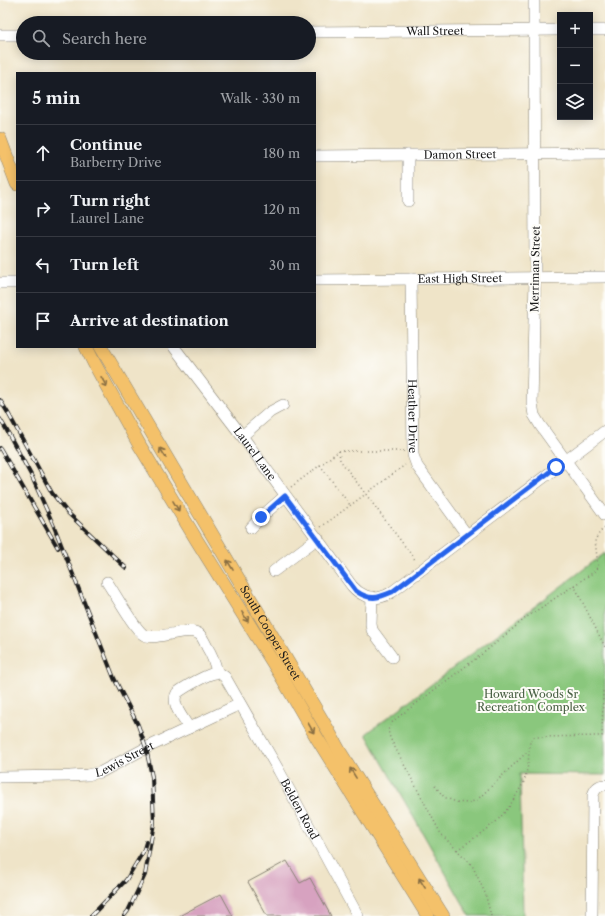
<!DOCTYPE html>
<meta charset="utf-8">
<style>
:root{--surface:#171b24;--page:#20242c;--text:#f1f3f6;--muted:#9ea1a6;--line:#363941}
body{margin:0;font-family:"Libre Caslon Text",serif;background:var(--page);color:var(--text)}
.controls{position:absolute;right:12px;top:12px;display:grid;overflow:hidden;border-radius:0px;box-shadow:0 2px 10px #0003}
.controls button{width:36px;height:36px;display:grid;place-items:center;padding:0;border:0;border-bottom:1px solid var(--line);background:var(--surface);color:var(--text);font:20px sans-serif}
.stop{position:absolute;width:12px;height:12px;margin:-9px;border:3px solid #2563eb;border-radius:50%;background:#fff}
.stop.end{background:#2563eb;border-color:#fff;box-shadow:0 1px 4px #0008}
.list{margin:0;padding:0;list-style:none}
h2{display:flex;justify-content:space-between;align-items:center;height:52px;margin:0;padding:0 16px;font-size:17px}
h2 small{font-size:13px;font-weight:400;color:var(--muted)}
.list li{display:grid;grid-template-columns:26px 1fr auto;gap:12px;align-items:center;box-sizing:border-box;height:56px;padding:0 16px;border-top:1px solid var(--line)}
.list b{display:block;font-size:15px;white-space:nowrap}
.list p{margin:0;font-size:13px;white-space:nowrap;color:var(--muted)}
.list em{font-size:13px;font-style:normal;color:var(--muted)}
.icon{flex:none;width:22px;height:22px;fill:none;stroke:currentColor;stroke-width:2;stroke-linecap:round;stroke-linejoin:round}
.map{position:relative;flex:none;width:605px;height:916px;overflow:hidden}
.search{position:absolute;background:var(--surface);box-shadow:0 2px 10px #0003;left:16px;top:16px;width:300px;height:44px;display:flex;align-items:center;gap:10px;box-sizing:border-box;padding:0 14px;border-radius:22px;color:var(--muted);font-size:15px}
.panel{position:absolute;background:var(--surface);box-shadow:0 2px 10px #0003;left:16px;top:72px;width:300px;height:276px;border-radius:0px}
.map>svg:first-child{display:block}
.green{fill:#8ac77d;stroke:#53724c}
.building{fill:#d7a2c0}
.lines{fill:none;stroke-linecap:round;stroke-linejoin:round}
.minor-casing{stroke:#868072;stroke-width:12}
.major-casing{stroke:#868072;stroke-width:14}
.path{stroke:#868072;stroke-width:1.5;stroke-dasharray:1 3;stroke-linecap:butt}
.minor{stroke:#fff;stroke-width:11}
.major{stroke:#f4c16a;stroke-width:13}
.rail-casing{stroke:#1c1c1c;stroke-width:4}
.rail{stroke:#fdfcf7;stroke-width:2.5;stroke-dasharray:8;stroke-linecap:butt}
.oneway{stroke:#886e43}
.route{stroke:#2563eb;stroke-width:5}
.labels{text-anchor:middle;dominant-baseline:central;stroke-width:4;stroke-linejoin:round;paint-order:stroke}
.street-label{font-size:11px;fill:#1c1c1c;stroke:#fdfcf7}
.park-label{font-size:11px;fill:#486043;stroke:#fdfcf7}
</style>
<div class="map">
<svg width="605" height="916" viewBox="0 0 605 916">
<rect width="100%" height="100%" fill="#fdfcf7"/>
<filter id="ink" filterUnits="userSpaceOnUse"><feTurbulence type="fractalNoise" baseFrequency=".025" numOctaves="2"/><feDisplacementMap in="SourceGraphic" scale="8" xChannelSelector="R" yChannelSelector="G"/><feConvolveMatrix kernelMatrix="1 2 1 2 8 2 1 2 1" color-interpolation-filters="sRGB"/></filter>
<filter id="wash" filterUnits="userSpaceOnUse"><feTurbulence type="fractalNoise" baseFrequency=".012" numOctaves="4" result="noise"/><feDisplacementMap in="SourceGraphic" scale="16" xChannelSelector="R" yChannelSelector="G"/><feGaussianBlur stdDeviation="0.9" result="paint"/><feColorMatrix in="noise" values="0 0 0 0 0 0 0 0 0 0 0 0 0 0 0 0 0 1.4 0 .05"/><feComposite in="paint" operator="in"/></filter>
<g filter="url(#wash)">
<rect width="100%" height="100%" fill="#efe4c8"/>
<polygon class="green" points="605,553 605,775 520,774 523,916 470,916 366,734"/>
<g id="blocks">
<g class="building">
<polygon points="287,861 300,883 310,878 331,916 267,916 248,882"/>
<polygon points="221,894 233,916 179,916"/>
</g>
</g>
</g>
<g filter="url(#ink)">
<use href="#blocks" fill-opacity="0" stroke="#868072" stroke-width="1"/>
<g class="lines">
<defs>
<g id="minor">
<polyline points="534,0 535,278 532,403 534,415 540,425 605,515"/>
<polyline points="590,30 605,30"/>
<path id="s1" d="M309,32L560,30"/>
<polyline points="0,35 23,35"/>
<path id="s2" d="M315,156L605,153"/>
<polyline points="408,201 408,155"/>
<path id="s3" d="M411,279L413,455L417,466L467,535"/>
<path id="s4" d="M315,280L605,277"/>
<polyline points="0,283 17,283"/>
<path id="s5" d="M174,347L242,436L352,586C359,594 370,600 381,597C385,596 389,594 392,592L605,431"/>
<polyline points="242,436 270,412 283,405"/>
<polyline points="251,528 261,517 285,496"/>
<polyline points="274,571 318,538"/>
<path d="M107,582C114,592 135,630 144,635C158,642 187,625 199,634C202,636 205,643 207,647C212,655 215,663 217,672"/>
<polyline points="372,597 371,624 372,630 392,657"/>
<path id="s6" d="M189,728C184,719 170,704 177,693C183,688 209,673 216,673C220,672 222,675 225,677L279,771L358,916"/>
<path id="s7" d="M0,777L70,776L87,775L101,772L146,748L240,704"/>
<path d="M592,916L593,795C595,789 598,785 605,785"/>
</g>
<g id="major">
<polyline points="0,139 17,184"/>
<polyline points="86,347 94,363 140,446 196,539 280,674 317,738 428,916"/>
<path id="s8" d="M101,347L328,730L340,752L443,916"/>
</g>
</defs>
<use href="#minor" class="minor-casing"/>
<use href="#major" class="major-casing"/>
<g class="path">
<polyline points="339,451 340,460 416,561"/>
<polyline points="320,465 350,505"/>
<polyline points="291,487 339,451 404,451"/>
<polyline points="321,527 405,465"/>
<polyline points="574,585 605,647"/>
<polyline points="435,786 444,797 456,802 468,803 477,800 528,751"/>
<polyline points="457,850 473,839 497,821 509,807 517,794 524,782 528,765 530,741 534,737 602,736 603,692 605,690"/>
<polyline points="491,916 485,893 472,865 441,834 390,738 388,730 393,721 486,651 527,617 594,572 598,566 595,540 600,532 605,528"/>
</g>
<use href="#minor" class="minor"/>
<use href="#major" class="major"/>
<defs>
<g id="rail">
<polyline points="0,400 8,413 52,493 67,512 126,568"/>
<polyline points="0,419 6,429 31,475 53,524 114,678 138,725 146,748 152,777 154,823 145,875 128,911 124,916"/>
<polyline points="0,448 58,548"/>
<polyline points="91,916 126,880 143,852 146,842"/>
</g>
</defs>
<use href="#rail" class="rail-casing"/>
<use href="#rail" class="rail"/>
</g>
<defs><path id="oneway-shaft" d="M-6 0H5M1.5-3L5.5 0L1.5 3" fill="none" stroke-width="1.6" stroke-linecap="round" stroke-linejoin="round"/></defs>
<g class="oneway">
<use href="#oneway-shaft" transform="translate(104 382) rotate(61)"/>
<use href="#oneway-shaft" transform="translate(163 453) rotate(-121)"/>
<use href="#oneway-shaft" transform="translate(176 506) rotate(59)"/>
<use href="#oneway-shaft" transform="translate(230 565) rotate(-121)"/>
<use href="#oneway-shaft" transform="translate(245 617) rotate(58)"/>
<use href="#oneway-shaft" transform="translate(311 728) rotate(60)"/>
<use href="#oneway-shaft" transform="translate(353 773) rotate(-122)"/>
<use href="#oneway-shaft" transform="translate(422 883) rotate(-122)"/>
</g>
</g>
<g class="lines" filter="url(#ink)">
<path class="route" d="M261,517L285,496L356,591C370,601 378,598 392,592L556,467"/>
</g>
<g class="labels">
<g class="street-label">
<text stroke="none"><textPath href="#s1" startOffset="126">Wall Street</textPath></text>
<text stroke="none"><textPath href="#s2" startOffset="145">Damon Street</textPath></text>
<text transform="translate(535 269) rotate(-89)">Merriman Street</text>
<text stroke="none"><textPath href="#s4" startOffset="145">East High Street</textPath></text>
<text stroke="none"><textPath href="#s3" startOffset="137">Heather Drive</textPath></text>
<text stroke="none"><textPath href="#s5" startOffset="134">Laurel Lane</textPath></text>
<text stroke="none"><textPath href="#s8" startOffset="332">South Cooper Street</textPath></text>
<text stroke="none"><textPath href="#s7" startOffset="128">Lewis Street</textPath></text>
<text stroke="none"><textPath href="#s6" startOffset="245">Belden Road</textPath></text>
</g>
<g class="park-label">
<text x="531" y="694">Howard Woods Sr<tspan x="531" dy="13">Recreation Complex</tspan></text>
</g>
</g>
</svg>
<div class="controls">
<button>+</button>
<button>−</button>
<button><svg class="icon" aria-label="layers" viewBox="0 0 24 24"><path d="M12 4l9 5-9 5-9-5zM3 14l9 5 9-5"/></svg></button>
</div>
<div class="stop" style="left:556px;top:467px"></div>
<div class="stop end" style="left:261px;top:517px"></div>
<div class="search"><svg class="icon" aria-label="search" viewBox="0 0 24 24"><circle cx="10" cy="10" r="6"/><path d="M15 15l6 6"/></svg>Search here</div>
<section class="panel">
<h2>5 min<small>Walk · 330 m</small></h2>
<ul class="list">
<li><svg class="icon" aria-label="ahead" viewBox="0 0 24 24"><path d="M12 20V5M6 11l6-6 6 6"/></svg><div><b>Continue</b><p>Barberry Drive</p></div><em>180 m</em></li>
<li><svg class="icon" aria-label="right" viewBox="0 0 24 24"><path d="M7 20v-9h11M14 6l5 5-5 5"/></svg><div><b>Turn right</b><p>Laurel Lane</p></div><em>120 m</em></li>
<li><svg class="icon" aria-label="left" viewBox="0 0 24 24"><path d="M17 20v-9H6M10 6l-5 5 5 5"/></svg><div><b>Turn left</b></div><em>30 m</em></li>
<li><svg class="icon" aria-label="arrive" viewBox="0 0 24 24"><path d="M6 21V4h12l-3 4 3 4H6"/></svg><div><b>Arrive at destination</b></div></li>
</ul>
</section>
</div>
